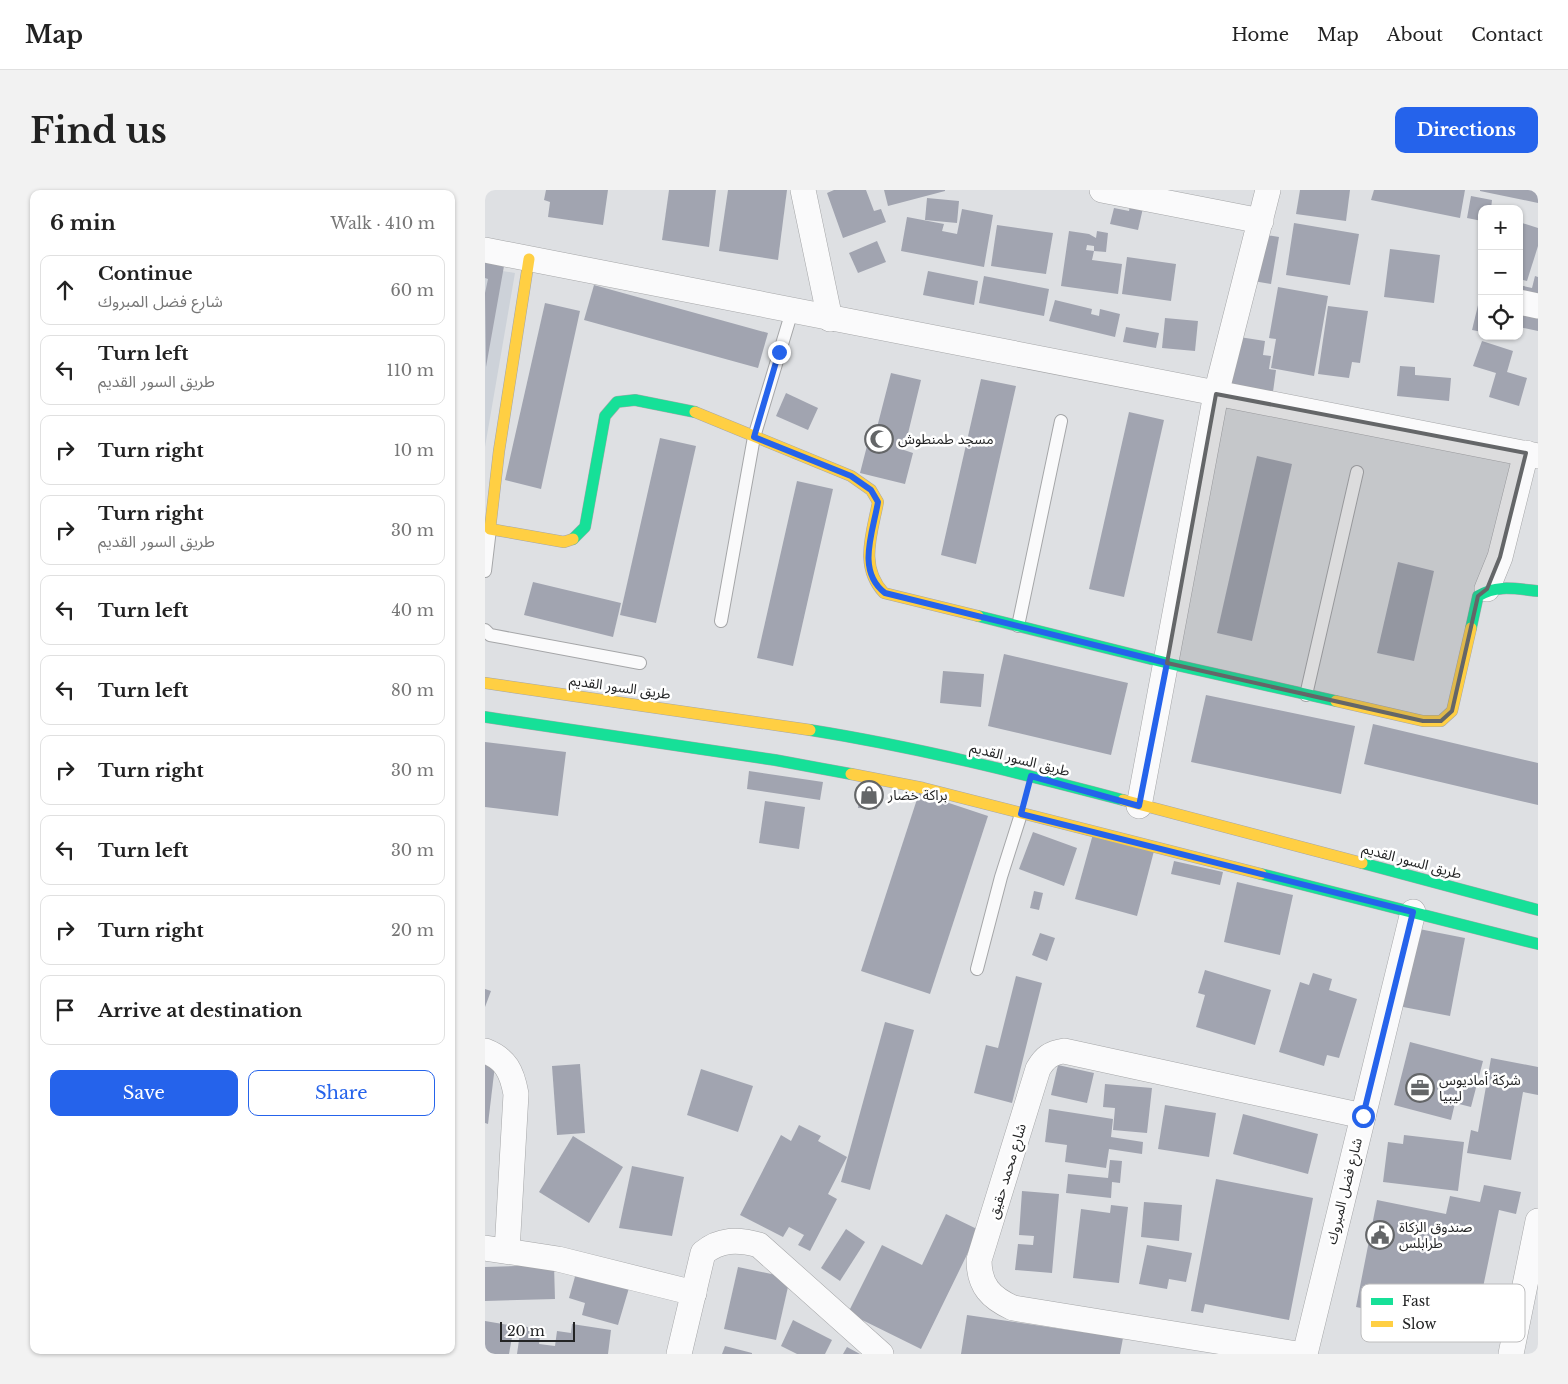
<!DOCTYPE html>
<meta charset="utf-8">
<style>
:root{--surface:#fff;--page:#f2f2f2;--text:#222;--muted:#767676;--line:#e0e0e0;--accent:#2563eb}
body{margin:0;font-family:"Libre Baskerville","Noto Sans Arabic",serif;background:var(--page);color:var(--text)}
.controls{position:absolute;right:15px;top:15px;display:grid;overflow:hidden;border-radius:10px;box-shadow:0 1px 4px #0004}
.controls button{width:45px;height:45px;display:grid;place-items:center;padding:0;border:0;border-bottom:1px solid var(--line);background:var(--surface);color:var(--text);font:25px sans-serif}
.scale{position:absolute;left:15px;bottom:12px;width:75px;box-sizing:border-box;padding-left:5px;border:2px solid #232425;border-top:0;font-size:14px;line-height:18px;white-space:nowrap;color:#232425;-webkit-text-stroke:4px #fff;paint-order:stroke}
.stop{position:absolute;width:15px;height:15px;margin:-11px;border:4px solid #2563eb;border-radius:50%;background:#fff}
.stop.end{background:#2563eb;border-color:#fff;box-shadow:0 1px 5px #0008}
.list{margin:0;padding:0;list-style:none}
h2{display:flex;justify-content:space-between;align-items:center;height:65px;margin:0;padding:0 20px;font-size:21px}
h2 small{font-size:16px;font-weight:400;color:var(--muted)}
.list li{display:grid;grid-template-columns:32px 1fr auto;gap:15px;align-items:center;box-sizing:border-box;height:70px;margin:0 10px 10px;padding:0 10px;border:1px solid var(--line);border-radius:10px}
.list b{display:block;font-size:19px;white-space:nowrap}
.list p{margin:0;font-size:16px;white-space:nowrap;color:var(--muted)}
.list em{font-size:16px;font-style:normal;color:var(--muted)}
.actions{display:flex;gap:10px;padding:15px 20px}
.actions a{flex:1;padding:11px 0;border:1px solid var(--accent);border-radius:10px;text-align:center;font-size:18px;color:var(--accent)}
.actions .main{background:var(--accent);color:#fff}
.icon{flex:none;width:28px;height:28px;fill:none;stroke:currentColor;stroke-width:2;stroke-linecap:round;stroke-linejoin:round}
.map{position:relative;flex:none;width:1053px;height:1164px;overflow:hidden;border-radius:10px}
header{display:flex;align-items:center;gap:30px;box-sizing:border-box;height:70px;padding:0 25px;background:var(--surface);border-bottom:1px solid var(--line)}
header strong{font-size:24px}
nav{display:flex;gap:28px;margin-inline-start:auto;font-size:18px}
.intro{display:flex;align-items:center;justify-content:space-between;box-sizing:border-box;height:120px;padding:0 30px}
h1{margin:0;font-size:35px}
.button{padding:12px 22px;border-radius:10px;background:var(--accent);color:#fff;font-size:18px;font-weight:700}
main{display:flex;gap:30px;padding:0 30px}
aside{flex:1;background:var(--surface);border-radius:10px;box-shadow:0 1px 4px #0004}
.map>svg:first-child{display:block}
.built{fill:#cdd2d9}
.building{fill:#a1a4b0}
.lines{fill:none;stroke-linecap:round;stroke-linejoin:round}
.lane-casing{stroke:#a5a6a8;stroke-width:14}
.street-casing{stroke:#a5a6a8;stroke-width:26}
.fast-casing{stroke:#a5a6a8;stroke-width:12}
.slow-casing{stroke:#a5a6a8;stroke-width:12}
.lane{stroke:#fafafb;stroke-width:12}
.street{stroke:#fafafb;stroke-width:25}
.fast{stroke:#16e098;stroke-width:11}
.slow{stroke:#ffcf43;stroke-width:11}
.route{stroke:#2563eb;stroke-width:6}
.marked{fill:#646668;fill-opacity:0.2;stroke:#646668;stroke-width:4;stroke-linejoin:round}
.labels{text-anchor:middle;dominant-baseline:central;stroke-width:5;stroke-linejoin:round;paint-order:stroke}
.poi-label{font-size:14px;fill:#232425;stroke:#fff;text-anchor:start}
.street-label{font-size:14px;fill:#232425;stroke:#fff}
.key{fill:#fff;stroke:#bdbdbe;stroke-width:1}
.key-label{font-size:14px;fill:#232425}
</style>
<header>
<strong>Map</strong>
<nav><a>Home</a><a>Map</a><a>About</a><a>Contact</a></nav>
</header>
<div class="intro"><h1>Find us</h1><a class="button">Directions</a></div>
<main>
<aside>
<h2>6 min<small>Walk · 410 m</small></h2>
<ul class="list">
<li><svg class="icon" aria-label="ahead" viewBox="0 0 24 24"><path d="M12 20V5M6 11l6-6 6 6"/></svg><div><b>Continue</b><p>شارع فضل المبروك</p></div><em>60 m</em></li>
<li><svg class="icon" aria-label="left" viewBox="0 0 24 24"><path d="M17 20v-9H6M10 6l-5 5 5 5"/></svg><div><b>Turn left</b><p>طريق السور القديم</p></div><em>110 m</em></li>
<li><svg class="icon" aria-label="right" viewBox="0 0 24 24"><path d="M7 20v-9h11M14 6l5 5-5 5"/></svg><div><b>Turn right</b></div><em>10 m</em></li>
<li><svg class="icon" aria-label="right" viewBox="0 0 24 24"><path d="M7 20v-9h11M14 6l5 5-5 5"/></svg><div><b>Turn right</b><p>طريق السور القديم</p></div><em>30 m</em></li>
<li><svg class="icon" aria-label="left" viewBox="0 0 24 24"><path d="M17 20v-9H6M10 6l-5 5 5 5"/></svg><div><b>Turn left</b></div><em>40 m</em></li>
<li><svg class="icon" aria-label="left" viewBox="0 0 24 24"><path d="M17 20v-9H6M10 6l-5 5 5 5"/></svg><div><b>Turn left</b></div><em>80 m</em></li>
<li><svg class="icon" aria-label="right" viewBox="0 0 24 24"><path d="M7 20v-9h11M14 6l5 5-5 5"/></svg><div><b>Turn right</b></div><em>30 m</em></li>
<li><svg class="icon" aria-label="left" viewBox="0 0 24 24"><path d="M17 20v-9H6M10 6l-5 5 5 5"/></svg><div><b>Turn left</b></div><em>30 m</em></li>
<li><svg class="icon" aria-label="right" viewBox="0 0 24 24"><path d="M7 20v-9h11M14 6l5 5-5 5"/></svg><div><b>Turn right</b></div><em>20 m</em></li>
<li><svg class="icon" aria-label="arrive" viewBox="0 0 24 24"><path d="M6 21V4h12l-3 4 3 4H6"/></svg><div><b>Arrive at destination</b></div></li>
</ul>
<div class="actions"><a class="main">Save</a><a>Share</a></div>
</aside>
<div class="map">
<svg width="1053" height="1164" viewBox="0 0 1053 1164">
<rect width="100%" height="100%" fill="#dee0e3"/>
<polygon class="built" points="0,78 30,83 0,257"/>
<g class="building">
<polygon points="61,0 123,0 118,35 63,27 65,12 59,10"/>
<polygon points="184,0 231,0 224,57 177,50"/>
<polygon points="243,0 302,0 293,70 234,61"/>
<polygon points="349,0 381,0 389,21 396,19 401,32 358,48 342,3"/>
<polygon points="399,0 460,0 460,1 403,16"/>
<polygon points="815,0 865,0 861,31 811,24"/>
<polygon points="889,0 980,0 975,28 886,10"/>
<polygon points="995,0 1053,0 1053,13 995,1"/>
<polygon points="986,6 1007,10 1006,19 997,19 997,31 982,28"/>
<polygon points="442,8 474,11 472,33 440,30"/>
<polygon points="645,15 658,18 653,40 625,34 629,18 644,21"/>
<polygon points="477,19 508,25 499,77 416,61 422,27 459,34 457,41 472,44"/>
<polygon points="1034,32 1053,38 1053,56 1042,91 1034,89"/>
<polygon points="809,33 874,44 865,95 801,85"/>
<polygon points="512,35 568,43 561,84 506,76"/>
<polygon points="584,41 604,44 611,48 612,41 623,43 621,62 609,61 609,56 602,55 601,60 609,61 607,70 637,74 633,104 576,96"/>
<polygon points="775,44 794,47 786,94 768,91"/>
<polygon points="392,51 401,72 373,83 364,63"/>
<polygon points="905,59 955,65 949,113 899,107"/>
<polygon points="642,67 691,74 686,111 637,104"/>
<polygon points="0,72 19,76 1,177 0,103 3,89 0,88"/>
<polygon points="443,81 493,91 489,115 438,105"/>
<polygon points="499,86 564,99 559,126 494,113"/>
<polygon points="1050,86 1053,87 1053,141 1034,137 1034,95 1047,98"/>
<polygon points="109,95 283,143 273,178 99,130"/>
<polygon points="793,97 843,106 829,186 786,178 791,149 784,148"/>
<polygon points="995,107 997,107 997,142 987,140"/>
<polygon points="570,110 607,119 606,124 614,126 615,119 635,124 630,147 564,131"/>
<polygon points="60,113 95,121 56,299 20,290"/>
<polygon points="843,116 883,121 875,173 867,172 864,188 833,184"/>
<polygon points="680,128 713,131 710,161 677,158"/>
<polygon points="641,137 674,143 671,158 638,152"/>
<polygon points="748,146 780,151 778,165 786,166 784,179 791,180 787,209 739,201"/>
<polygon points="997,151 1028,161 1022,182 1042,188 1034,216 1004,207 1011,183 988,176"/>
<polygon points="915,176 930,177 930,185 966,188 964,211 912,206"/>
<polygon points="406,183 436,190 419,260 428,263 420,294 375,283 383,252 388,253"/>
<polygon points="496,189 531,196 491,374 456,365"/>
<polygon points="301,203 333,218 323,240 291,226"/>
<polygon points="644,222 679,230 639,407 604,399"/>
<polygon points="175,248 211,256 171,433 135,425"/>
<polygon points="772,266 807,274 767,451 732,443"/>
<polygon points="312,291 348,299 308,476 272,468"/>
<polygon points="913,372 949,381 929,471 892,463"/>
<polygon points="48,392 136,413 128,447 39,425"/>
<polygon points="519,464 643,493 626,565 503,536"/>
<polygon points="458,481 499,484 496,517 455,513"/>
<polygon points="721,505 870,536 856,604 706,572"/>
<polygon points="888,534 1053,573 1053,615 879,574"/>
<polygon points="0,552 81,562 73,626 0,617"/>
<polygon points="264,581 338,592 335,610 262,599"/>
<polygon points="376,591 394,593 392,619 373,618"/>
<polygon points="434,603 503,626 445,804 376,781"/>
<polygon points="280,611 320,617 314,659 274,653"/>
<polygon points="548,642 592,658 579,696 534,679"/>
<polygon points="608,644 669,661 652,726 590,709"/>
<polygon points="689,671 738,682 735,695 686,684"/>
<polygon points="752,692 808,705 795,765 739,752"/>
<polygon points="549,701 558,703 554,720 545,718"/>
<polygon points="929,738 980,748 965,826 913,816"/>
<polygon points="555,743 570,748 562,771 547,765"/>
<polygon points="720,780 786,800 770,855 711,837 720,805 713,803"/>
<polygon points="828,783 847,789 844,800 872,809 854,868 842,865 839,876 794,862 815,792 824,795"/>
<polygon points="531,786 557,793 527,913 489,903 501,855 513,858"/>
<polygon points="0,799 6,801 0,817"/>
<polygon points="400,832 429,840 385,1000 356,992"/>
<polygon points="925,852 998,871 986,917 970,913 966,930 909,915"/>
<polygon points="0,866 11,867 3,934 0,933"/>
<polygon points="1006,868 1053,877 1053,905 1038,902 1026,970 982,963 986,940 993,942"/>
<polygon points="95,874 100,943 72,945 67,876"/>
<polygon points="573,875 609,883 602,913 566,905"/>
<polygon points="216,879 268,896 253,942 202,925"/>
<polygon points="620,894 667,898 662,943 628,940 630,918 618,917"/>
<polygon points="680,915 731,923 724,967 673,959"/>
<polygon points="564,919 628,929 626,947 658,952 657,964 624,959 621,978 580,972 582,955 560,952"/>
<polygon points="758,924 833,944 823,984 748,964"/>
<polygon points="314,935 336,946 333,951 362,967 343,1004 352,1009 325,1061 313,1055 319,1045 304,1037 298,1047 255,1025 296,945 306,951"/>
<polygon points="919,945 979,952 973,1001 898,992 903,952 918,954"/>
<polygon points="88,946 138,977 104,1033 54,1002"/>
<polygon points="625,970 637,971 635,993 627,992 626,1008 581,1003 583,984 623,988"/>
<polygon points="147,976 199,987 187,1046 134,1038"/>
<polygon points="731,989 828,1008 804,1130 720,1114 718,1123 706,1121"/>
<polygon points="999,995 1036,1002 1031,1024 1014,1020 989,1141 871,1117 892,1010 961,1024 965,1006 995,1012"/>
<polygon points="537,1001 574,1004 567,1083 530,1080 533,1054 548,1055 549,1046 534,1045"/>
<polygon points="659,1012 697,1015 694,1051 656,1047"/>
<polygon points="626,1015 643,1017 634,1093 588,1088 596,1019 625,1023"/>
<polygon points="461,1024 494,1040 436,1159 363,1123 397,1055 437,1075"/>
<polygon points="361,1039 380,1052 355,1091 336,1078"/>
<polygon points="662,1055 707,1063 701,1092 684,1089 682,1099 654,1094"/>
<polygon points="69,1075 70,1109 0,1111 0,1077"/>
<polygon points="253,1077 305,1088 291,1150 239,1139"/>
<polygon points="91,1083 144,1098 133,1135 97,1125 100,1113 84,1108"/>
<polygon points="482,1125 638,1148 635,1164 476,1164"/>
<polygon points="308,1130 347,1150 340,1164 312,1164 296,1156"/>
<polygon points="0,1131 29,1136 24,1164 0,1164"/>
<polygon points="87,1134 126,1140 123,1164 32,1164 36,1136 56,1139 54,1154 70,1156 72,1141 86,1143"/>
<polygon points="240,1156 267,1163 267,1164 237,1164"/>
<polygon points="362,1157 375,1164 358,1164"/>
</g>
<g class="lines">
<defs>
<g id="lane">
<polyline points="0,381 5,339"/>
<polyline points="236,431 269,247 307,121"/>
<polyline points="533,436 576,231"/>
<polyline points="0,440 5,445 155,473"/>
<polyline points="821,505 872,282"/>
<polyline points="492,779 516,687 536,624"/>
</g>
<g id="street">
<polyline points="318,0 345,129"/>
<polyline points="617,0 776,31"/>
<polyline points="0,60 1053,266"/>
<polyline points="1034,112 1053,116"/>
<polyline points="1002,399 1015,367 1041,263"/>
<polyline points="654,616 731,204 783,0"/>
<path d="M0,861C21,869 27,882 31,904L22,1061"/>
<polyline points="0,1058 73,1069 209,1103"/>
<path d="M194,1164L218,1063C235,1049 253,1049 274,1055L396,1164"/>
<path d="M812,1164L528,1118C506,1108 494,1096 494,1070L553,879C560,867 566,863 579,861L878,926"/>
<polyline points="820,1164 928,722"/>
<polyline points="1026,1164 1053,1031"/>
</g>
<g id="fast">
<polyline points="88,349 100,337 120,226 132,212 150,210 210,222"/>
<polyline points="493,426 682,473 851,511"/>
<path d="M986,438L993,406C1012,394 1032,399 1053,401"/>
<polyline points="0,527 290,570 366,584"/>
<path d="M325,540C431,557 535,583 638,610"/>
<polyline points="877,673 1053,720"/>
<polyline points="776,684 1053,754"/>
</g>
<g id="slow">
<polyline points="44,69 14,261 5,339 79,352 88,349"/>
<path d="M210,222L366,286L386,300L393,312C387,344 374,376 399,403L493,426"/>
<polyline points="0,493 325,540"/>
<polyline points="851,511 938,531 956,531 967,521 986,438"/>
<polyline points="366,584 438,598 776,684"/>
<polyline points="638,610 877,673"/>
</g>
</defs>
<use href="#lane" class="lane-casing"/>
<use href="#street" class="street-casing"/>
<use href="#fast" class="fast-casing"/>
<use href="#slow" class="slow-casing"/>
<use href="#lane" class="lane"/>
<use href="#street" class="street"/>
<use href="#fast" class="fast"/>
<use href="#slow" class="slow"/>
</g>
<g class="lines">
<path class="route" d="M294,162L269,247L366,286L386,300L393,312C388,342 371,381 400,403L682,473L654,616L546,586L536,624L928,722L878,926"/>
</g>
<path class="marked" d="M731,204L1041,263L1015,367L1002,399L993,406L967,521L956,531H938L682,473Z"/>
<defs>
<symbol id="mosque-ring" viewBox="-11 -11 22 22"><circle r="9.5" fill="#fff" stroke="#646668" stroke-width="1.5"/><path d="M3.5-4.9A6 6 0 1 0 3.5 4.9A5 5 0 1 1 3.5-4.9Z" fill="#646668"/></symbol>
<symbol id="shop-ring" viewBox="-11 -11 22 22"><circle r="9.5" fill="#fff" stroke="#646668" stroke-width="1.5"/><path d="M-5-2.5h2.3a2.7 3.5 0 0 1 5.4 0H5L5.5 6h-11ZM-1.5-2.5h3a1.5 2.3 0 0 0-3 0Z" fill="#646668"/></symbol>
<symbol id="office-ring" viewBox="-11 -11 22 22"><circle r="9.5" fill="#fff" stroke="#646668" stroke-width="1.5"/><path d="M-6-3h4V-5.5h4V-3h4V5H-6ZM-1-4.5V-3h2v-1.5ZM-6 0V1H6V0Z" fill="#646668"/></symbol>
<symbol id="civic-ring" viewBox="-11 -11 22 22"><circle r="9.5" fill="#fff" stroke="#646668" stroke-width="1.5"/><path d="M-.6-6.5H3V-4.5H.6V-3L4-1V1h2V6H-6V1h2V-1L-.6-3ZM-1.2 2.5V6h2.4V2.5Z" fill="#646668"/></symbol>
</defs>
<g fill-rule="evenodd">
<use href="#mosque-ring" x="378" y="233" width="32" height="32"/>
<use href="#shop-ring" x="368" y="589" width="32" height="32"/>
<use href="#office-ring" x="919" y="882" width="32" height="32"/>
<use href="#civic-ring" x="879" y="1029" width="32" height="32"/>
</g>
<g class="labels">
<g class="poi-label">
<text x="413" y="249">مسجد طمنطوش</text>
<text x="403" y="605">براكة خضار</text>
<text x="954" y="890">شركة أماديوس<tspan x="954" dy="16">ليبيا</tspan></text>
<text x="914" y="1037">صندوق الزكاة<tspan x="914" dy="16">طرابلس</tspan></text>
</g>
<g class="street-label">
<text transform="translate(135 497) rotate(8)">طريق السور القديم</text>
<text transform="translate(535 569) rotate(14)">طريق السور القديم</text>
<text transform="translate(927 671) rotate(15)">طريق السور القديم</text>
<text transform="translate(522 981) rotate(-73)">شارع محمد حقيق</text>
<text transform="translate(859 1001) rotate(-76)">شارع فضل المبروك</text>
</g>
</g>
<rect x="876" y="1094" width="164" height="58" rx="8" class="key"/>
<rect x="886" y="1108" width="22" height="7" fill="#16e098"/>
<rect x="886" y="1131" width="22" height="6" fill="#ffcf43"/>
<g class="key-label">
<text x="917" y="1116">Fast</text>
<text x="917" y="1139">Slow</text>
</g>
</svg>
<div class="controls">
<button>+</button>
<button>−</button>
<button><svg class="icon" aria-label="locate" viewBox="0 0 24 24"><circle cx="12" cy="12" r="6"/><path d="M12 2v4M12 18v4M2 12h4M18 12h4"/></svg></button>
</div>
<div class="scale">20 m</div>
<div class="stop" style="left:878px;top:926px"></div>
<div class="stop end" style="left:294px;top:162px"></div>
</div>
</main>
